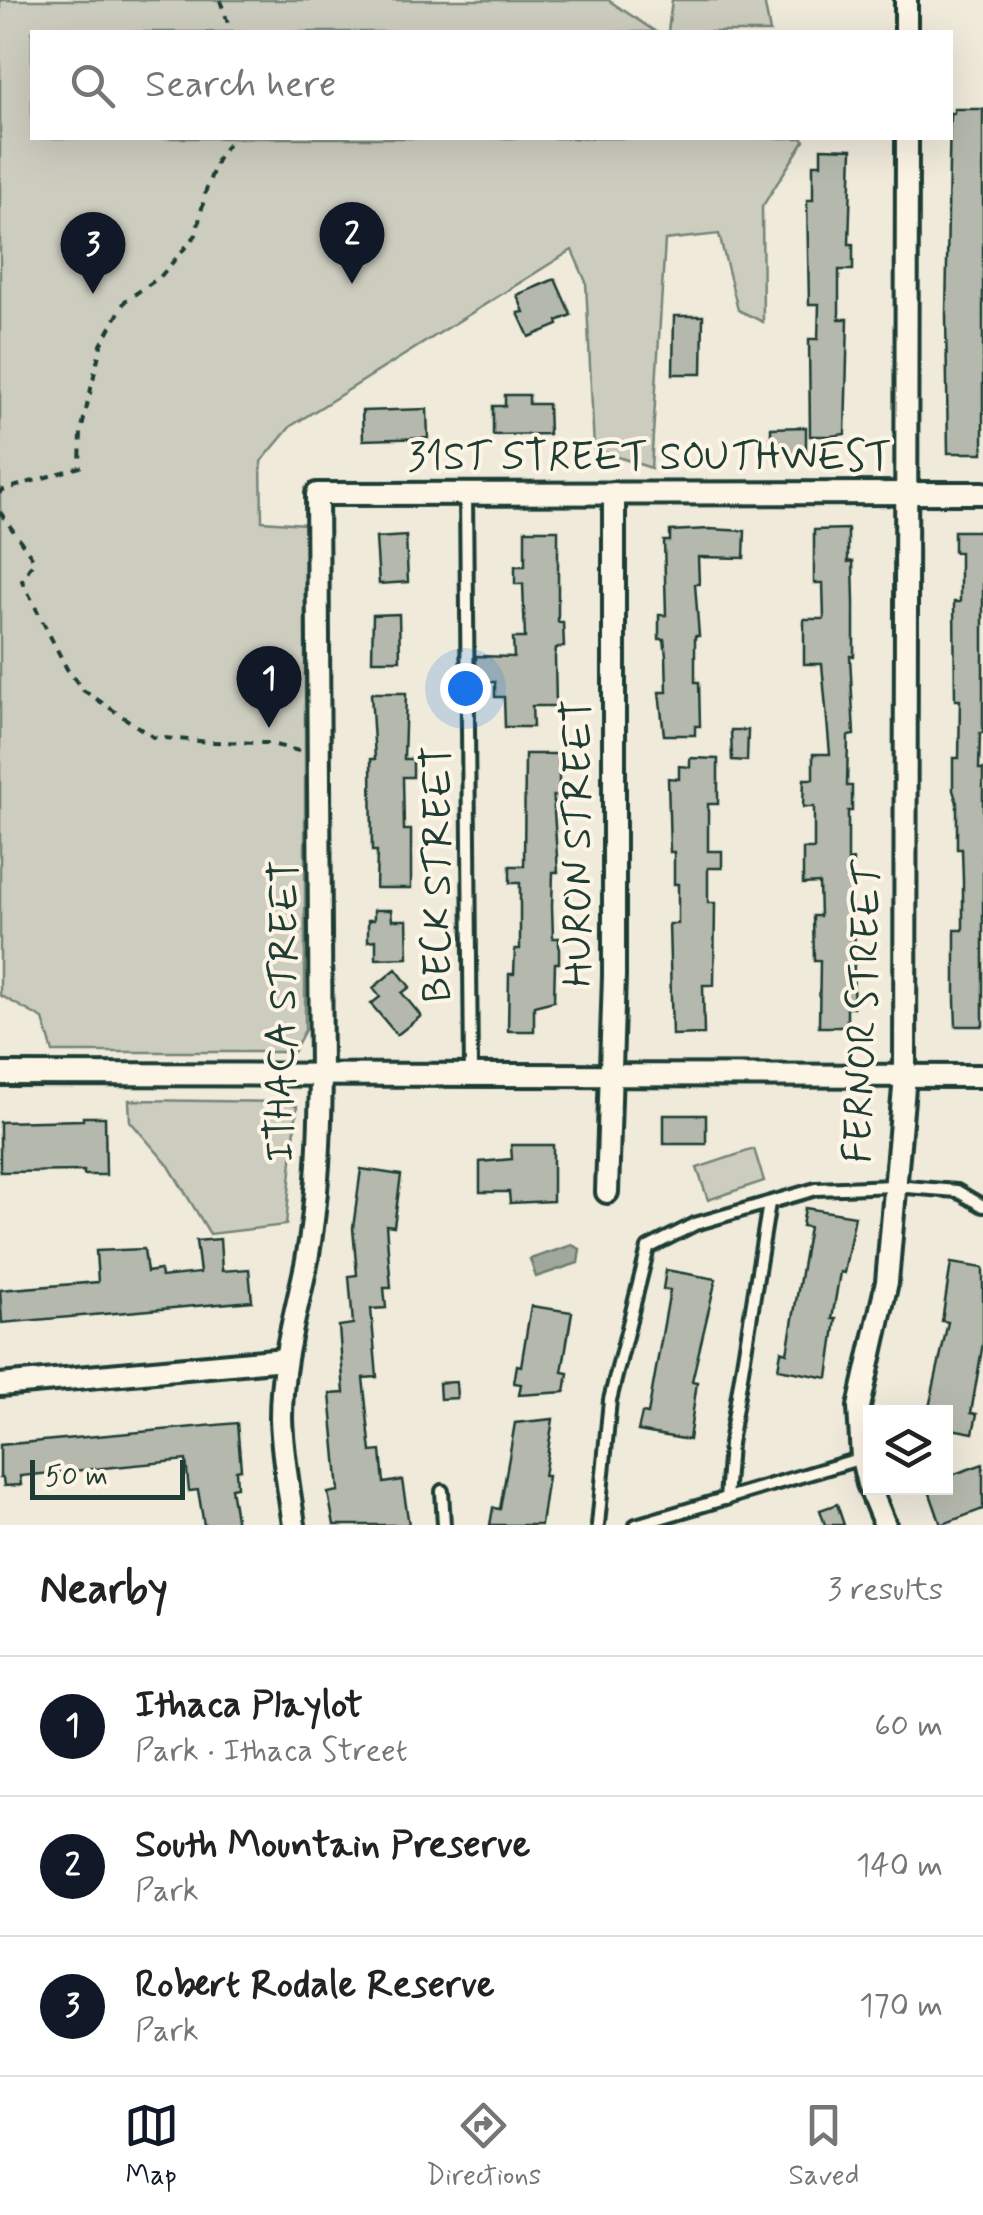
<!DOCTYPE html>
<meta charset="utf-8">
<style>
:root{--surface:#fff;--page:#f6f6f6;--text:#222;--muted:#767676;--line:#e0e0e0;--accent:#111827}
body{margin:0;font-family:Mynerve,sans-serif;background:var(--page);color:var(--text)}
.controls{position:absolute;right:30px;bottom:30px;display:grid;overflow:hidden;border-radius:0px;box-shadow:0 10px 40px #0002}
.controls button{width:90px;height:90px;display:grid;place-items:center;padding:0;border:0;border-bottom:2px solid var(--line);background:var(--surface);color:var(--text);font:50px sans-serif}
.scale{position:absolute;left:30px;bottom:25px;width:155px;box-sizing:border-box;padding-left:10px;border:5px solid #1f3d34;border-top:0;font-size:28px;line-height:35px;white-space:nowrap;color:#1f3d34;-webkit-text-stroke:8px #fcf5e5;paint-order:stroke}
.you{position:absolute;left:465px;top:688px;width:35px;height:35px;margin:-25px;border:8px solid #fff;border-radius:50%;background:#1a73e8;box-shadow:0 0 0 15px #1a73e833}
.badge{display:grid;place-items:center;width:65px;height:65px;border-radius:50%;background:var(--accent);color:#fff;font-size:32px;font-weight:700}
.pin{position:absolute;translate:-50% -82px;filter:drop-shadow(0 2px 5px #0008)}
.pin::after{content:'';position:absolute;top:52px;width:35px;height:30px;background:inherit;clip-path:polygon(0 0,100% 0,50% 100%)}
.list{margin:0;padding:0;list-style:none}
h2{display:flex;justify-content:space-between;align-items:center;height:130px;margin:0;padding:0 40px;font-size:42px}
h2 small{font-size:32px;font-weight:400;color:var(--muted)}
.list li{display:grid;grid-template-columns:65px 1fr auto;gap:30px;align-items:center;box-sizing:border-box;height:140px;padding:0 40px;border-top:2px solid var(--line)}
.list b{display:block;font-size:38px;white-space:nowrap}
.list p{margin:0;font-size:32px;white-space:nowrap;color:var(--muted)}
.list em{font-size:32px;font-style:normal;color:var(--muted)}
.icon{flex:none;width:55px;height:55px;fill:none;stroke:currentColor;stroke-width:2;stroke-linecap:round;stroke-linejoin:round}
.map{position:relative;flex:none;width:983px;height:1525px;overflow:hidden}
.search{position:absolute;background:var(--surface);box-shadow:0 10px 40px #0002;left:30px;right:30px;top:30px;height:110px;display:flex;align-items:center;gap:25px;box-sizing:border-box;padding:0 35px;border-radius:0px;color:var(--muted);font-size:38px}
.sheet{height:550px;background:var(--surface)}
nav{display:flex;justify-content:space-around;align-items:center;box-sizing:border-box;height:140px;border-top:2px solid var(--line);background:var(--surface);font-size:28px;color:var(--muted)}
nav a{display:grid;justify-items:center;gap:5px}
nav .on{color:var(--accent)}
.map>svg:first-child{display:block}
.green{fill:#cccdbf;stroke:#76857a;stroke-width:2.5}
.water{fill:#9fa89a;stroke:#6c7d71;stroke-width:2.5}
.building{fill:#b5b9ad;stroke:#1f3d34;stroke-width:2.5}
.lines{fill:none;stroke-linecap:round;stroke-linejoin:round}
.lane-casing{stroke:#1f3d34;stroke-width:18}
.street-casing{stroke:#1f3d34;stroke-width:28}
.path{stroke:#1f3d34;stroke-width:4;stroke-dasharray:8 8;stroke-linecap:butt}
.lane{stroke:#fcf5e5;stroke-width:10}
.street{stroke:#fcf5e5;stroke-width:20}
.labels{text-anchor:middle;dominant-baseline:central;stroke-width:8;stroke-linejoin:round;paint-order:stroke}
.street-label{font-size:40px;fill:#1f3d34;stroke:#fcf5e5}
</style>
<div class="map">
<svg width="983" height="1525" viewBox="0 0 983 1525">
<rect width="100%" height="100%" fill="#efeada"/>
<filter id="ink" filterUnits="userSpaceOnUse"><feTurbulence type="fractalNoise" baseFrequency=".01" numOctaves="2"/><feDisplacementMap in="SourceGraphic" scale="20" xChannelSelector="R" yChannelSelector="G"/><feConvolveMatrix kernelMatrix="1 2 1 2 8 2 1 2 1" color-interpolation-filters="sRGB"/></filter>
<g filter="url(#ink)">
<g class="green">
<polygon points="0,0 608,0 656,32 32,32 32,138 803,138 804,141 762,207 763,322 738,310 719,234 665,240 651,468 594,449 586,282 572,250 291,426 261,462 262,521 305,524 305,1030 293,1052 53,1052 43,1019 0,995"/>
<polygon points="672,0 764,0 770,32 668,32"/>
<polygon points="129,1100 289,1102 297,1106 286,1225 210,1234 169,1166 130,1121"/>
<polygon points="754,1149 764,1181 708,1200 697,1168"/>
</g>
<polygon class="water" points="572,1245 580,1249 578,1263 536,1277 530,1259"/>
<g class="building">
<polygon points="954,109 983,109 983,453 948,453 946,314 950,113 954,113"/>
<polygon points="821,148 852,149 849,244 853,244 853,270 839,270 839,319 848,319 845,434 831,436 810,436 809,339 818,339 819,304 809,304 807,200 813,200 813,164 821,164"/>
<polygon points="555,279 571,315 557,321 558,325 529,337 518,313 524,312 517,295"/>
<polygon points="674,316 703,316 702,374 673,374"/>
<polygon points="505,395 529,395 529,404 548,404 549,434 493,435 493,406 505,406"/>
<polygon points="427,409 428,438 363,440 362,411"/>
<polygon points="806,427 806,454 771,454 771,428"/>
<polygon points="709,529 745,531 744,558 698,557 699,584 695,584 699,636 695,636 695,682 699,682 700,726 695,726 695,735 664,735 659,692 667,692 666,656 664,639 659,639 659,615 666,615 664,541 670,541 670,531"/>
<polygon points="848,529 848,562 853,561 854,602 854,656 850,656 854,735 848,736 847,786 852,786 852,811 848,811 848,861 853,860 851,922 855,922 853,1007 847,1006 847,1027 819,1027 820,961 814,961 813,916 820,916 819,883 803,884 803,849 814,849 814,807 803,807 804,779 813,779 813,754 830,754 822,664 804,664 804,619 824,619 823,583 814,583 814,530"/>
<polygon points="525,530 558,530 558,622 563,622 564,647 556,648 555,657 556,706 532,706 533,727 505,727 504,697 495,697 495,682 476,682 476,656 514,657 513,638 525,638 523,584 515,584 515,566 525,566"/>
<polygon points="954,531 983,531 983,733 980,733 979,769 983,769 983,1026 956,1026 955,1001 955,930 963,930 963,881 962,849 957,849 957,803 953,790 953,758 959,758 960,700 955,700 954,602 960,602 960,552 954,552"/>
<polygon points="406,536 408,582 379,584 376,538"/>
<polygon points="399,614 400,660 372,660 373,615"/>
<polygon points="371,693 406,693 404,759 413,759 413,777 403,777 404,830 411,830 411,888 376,888 377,851 372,851 371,759 375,759"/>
<polygon points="731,730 748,730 747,761 732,760"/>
<polygon points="525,754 559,754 559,796 553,796 558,872 553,872 552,906 553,938 559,938 559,963 555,963 554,1001 534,1006 534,1031 508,1031 509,974 514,974 515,949 520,949 520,883 510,883 510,866 524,866"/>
<polygon points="690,758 718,759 718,804 708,804 708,851 722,851 722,868 708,868 708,903 715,903 714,985 703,985 704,1034 672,1035 669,924 678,924 678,884 674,884 674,852 670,852 668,778 679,779 679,766 690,767"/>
<polygon points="374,910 391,910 392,920 407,920 408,958 376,959 376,940 368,941 368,920 374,920"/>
<polygon points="396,969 410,987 402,993 421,1016 397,1035 371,1004 380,997 373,988"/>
<rect x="664" y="1115" width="42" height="29"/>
<polygon points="83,1117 105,1117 106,1175 84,1175 84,1171 0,1172 0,1122 83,1120"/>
<polygon points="511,1145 553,1145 553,1201 510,1203 509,1192 480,1192 480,1162 512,1159"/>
<polygon points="361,1169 401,1175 394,1226 386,1225 391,1288 384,1288 386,1308 371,1309 377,1377 363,1378 371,1452 381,1451 384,1483 402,1480 409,1525 334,1525 328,1493 339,1491 330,1394 344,1393 339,1326 353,1324 349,1276 357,1275 353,1228"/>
<polygon points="805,1208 855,1216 844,1273 840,1272 832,1319 836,1319 828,1378 778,1369 781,1351 787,1353 809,1227 802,1226"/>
<polygon points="220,1239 222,1271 249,1269 252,1301 2,1323 0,1290 98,1282 96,1251 144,1249 147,1272 160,1270 161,1277 200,1273 196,1241"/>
<polygon points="951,1263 983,1268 983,1343 971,1413 977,1414 973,1433 946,1428 946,1412 928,1412 948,1322 942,1321"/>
<polygon points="666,1270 716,1279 692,1381 697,1382 689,1440 638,1431 642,1413 648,1414 670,1290 663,1289"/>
<polygon points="531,1306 572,1312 562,1372 568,1373 565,1392 519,1395 521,1384 514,1383 517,1365 521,1366"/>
<polygon points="456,1382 457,1398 440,1399 439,1383"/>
<polygon points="553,1419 544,1476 548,1476 541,1525 490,1525 493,1508 500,1509 515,1423"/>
<polygon points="237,1423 241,1469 236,1470 237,1487 231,1488 237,1525 204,1525 198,1490 189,1491 186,1460 20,1476 21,1485 4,1486 3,1478 0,1478 0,1445"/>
<polygon points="983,1464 983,1509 941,1525 928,1488 946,1488 946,1477"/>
<polygon points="837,1504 844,1525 825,1525 820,1510"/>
</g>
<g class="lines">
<defs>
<g id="lane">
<polyline points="466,493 471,1074"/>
<polyline points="442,1491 444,1525"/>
<polyline points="726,1499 730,1444 769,1203"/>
<polyline points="598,1525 610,1400 648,1248 695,1224 816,1189 894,1186 957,1191 983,1206"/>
<polyline points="636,1525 862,1458"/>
</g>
<g id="street">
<polyline points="906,0 906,32"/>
<polyline points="0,1074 983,1076"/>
<polyline points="607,1192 614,976 614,493"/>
<polyline points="0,1385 285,1359"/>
<path d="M294,1525C289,1490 282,1454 281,1418C281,1360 296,1315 307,1260C318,1199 320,1138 321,1076L317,494L983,493"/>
<polyline points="885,1525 868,1484 862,1458 859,1407 887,1282 905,1076 907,138"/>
</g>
</defs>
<use href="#lane" class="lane-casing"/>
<use href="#street" class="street-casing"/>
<g class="path">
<polyline points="220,0 231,32"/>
<polyline points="0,494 0,491 80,467 81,432 101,345 125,301 160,277 196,235 206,190 217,160 232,138"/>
<polyline points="0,512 34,560 22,581 67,669 83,690 153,737 211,742 267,743 299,751"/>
</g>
<use href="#lane" class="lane"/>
<use href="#street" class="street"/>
</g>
</g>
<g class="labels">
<g class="street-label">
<text x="650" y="458">31ST STREET SOUTHWEST</text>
<text transform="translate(579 843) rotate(-90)">HURON STREET</text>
<text transform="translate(439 874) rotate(-90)">BECK STREET</text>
<text transform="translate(284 1011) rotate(-89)">ITHACA STREET</text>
<text transform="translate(864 1012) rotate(-88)">FERNOR STREET</text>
</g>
</g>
</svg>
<div class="controls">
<button><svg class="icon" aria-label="layers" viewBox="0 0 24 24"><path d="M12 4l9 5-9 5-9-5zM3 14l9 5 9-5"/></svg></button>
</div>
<div class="scale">50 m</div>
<div class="you"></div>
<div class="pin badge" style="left:269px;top:728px">1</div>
<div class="pin badge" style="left:352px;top:284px">2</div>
<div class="pin badge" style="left:93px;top:294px">3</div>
<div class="search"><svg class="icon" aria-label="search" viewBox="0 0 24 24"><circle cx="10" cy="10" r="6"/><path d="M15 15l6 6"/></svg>Search here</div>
</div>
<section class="sheet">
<h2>Nearby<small>3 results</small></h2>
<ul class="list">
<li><span class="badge">1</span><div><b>Ithaca Playlot</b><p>Park · Ithaca Street</p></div><em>60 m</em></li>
<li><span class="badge">2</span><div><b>South Mountain Preserve</b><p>Park</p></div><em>140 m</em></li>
<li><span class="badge">3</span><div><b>Robert Rodale Reserve</b><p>Park</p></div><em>170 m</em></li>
</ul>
</section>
<nav>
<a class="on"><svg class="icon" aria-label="map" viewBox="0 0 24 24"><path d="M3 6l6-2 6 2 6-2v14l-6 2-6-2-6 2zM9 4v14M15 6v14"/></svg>Map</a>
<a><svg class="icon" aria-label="directions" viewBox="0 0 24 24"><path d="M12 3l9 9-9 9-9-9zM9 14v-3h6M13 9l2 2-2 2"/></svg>Directions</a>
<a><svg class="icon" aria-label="saved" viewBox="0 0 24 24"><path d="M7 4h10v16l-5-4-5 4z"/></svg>Saved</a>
</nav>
